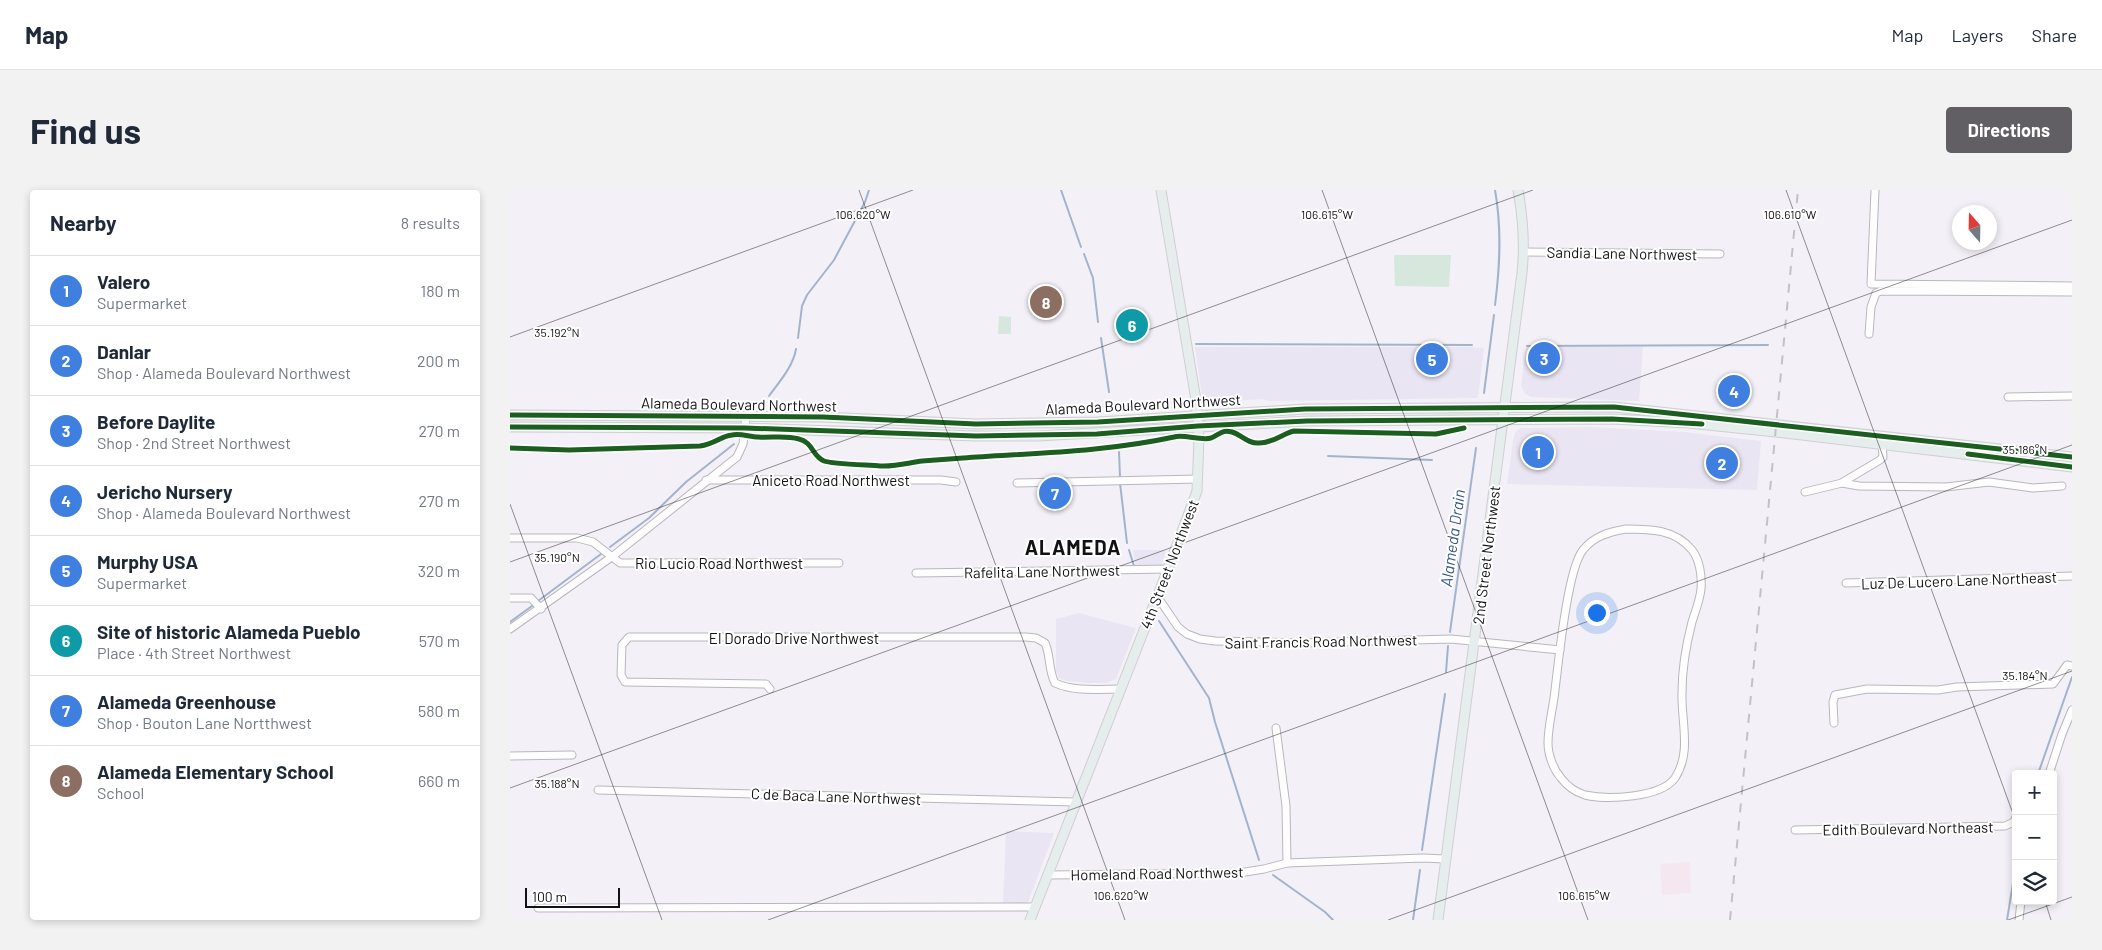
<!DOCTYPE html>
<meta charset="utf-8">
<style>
:root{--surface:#fff;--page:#f2f2f3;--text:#1f2937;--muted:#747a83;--line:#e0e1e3;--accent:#615f64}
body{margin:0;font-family:Barlow,sans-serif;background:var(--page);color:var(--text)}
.controls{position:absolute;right:15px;bottom:15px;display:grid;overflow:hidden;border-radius:5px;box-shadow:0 2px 8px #0003}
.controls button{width:45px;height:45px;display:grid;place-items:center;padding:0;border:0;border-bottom:1px solid var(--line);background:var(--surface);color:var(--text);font:25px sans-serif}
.compass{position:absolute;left:1442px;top:15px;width:45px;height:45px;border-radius:50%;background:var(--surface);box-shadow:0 2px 8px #0003;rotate:340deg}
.scale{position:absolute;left:15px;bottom:12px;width:95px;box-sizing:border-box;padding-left:5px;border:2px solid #121115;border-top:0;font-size:14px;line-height:18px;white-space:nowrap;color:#121115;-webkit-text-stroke:4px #fff;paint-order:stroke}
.you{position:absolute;left:1086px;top:422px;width:18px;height:18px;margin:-12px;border:4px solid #fff;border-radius:50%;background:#1a73e8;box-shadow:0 0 0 8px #1a73e833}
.badge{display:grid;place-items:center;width:32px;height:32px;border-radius:50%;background:var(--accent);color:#fff;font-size:16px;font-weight:700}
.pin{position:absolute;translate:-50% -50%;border:2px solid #fff;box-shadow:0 1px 5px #0006}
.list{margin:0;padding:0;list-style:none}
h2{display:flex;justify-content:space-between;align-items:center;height:65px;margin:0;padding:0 20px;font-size:21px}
h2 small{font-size:16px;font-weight:400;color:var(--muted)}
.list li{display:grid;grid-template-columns:32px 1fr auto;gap:15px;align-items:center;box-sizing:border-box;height:70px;padding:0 20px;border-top:1px solid var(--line)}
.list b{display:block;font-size:19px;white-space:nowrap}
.list p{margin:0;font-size:16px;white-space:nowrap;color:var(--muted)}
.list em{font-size:16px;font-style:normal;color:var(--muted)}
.icon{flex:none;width:28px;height:28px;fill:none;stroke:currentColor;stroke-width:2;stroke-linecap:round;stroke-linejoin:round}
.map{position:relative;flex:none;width:1562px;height:730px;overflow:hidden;border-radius:5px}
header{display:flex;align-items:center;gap:30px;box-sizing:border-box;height:70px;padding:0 25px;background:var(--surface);border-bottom:1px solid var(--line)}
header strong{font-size:24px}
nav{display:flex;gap:28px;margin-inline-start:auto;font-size:18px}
.intro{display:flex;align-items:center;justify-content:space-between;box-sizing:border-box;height:120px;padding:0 30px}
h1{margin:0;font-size:35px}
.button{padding:12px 22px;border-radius:5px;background:var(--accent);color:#fff;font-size:18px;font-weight:700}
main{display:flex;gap:30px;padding:0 30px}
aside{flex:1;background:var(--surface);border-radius:5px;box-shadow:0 2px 8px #0003}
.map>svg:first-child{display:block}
.commercial{fill:#eae5f2}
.industrial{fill:#f5e7f0}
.pitch{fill:#d6e7dd}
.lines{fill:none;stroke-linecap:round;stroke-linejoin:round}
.stream{stroke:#a4b3cc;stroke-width:2}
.minor-casing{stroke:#b9b7bc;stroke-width:9}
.major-casing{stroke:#d0cfd2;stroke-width:11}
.minor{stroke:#fdfdfe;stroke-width:7}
.major{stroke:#e5eded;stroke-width:9}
.rail{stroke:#c3c2c3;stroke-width:2;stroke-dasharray:9 9;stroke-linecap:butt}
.cycleway-casing{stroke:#fff;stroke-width:8}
.cycleway{stroke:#1b5e20;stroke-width:5}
.ticks{fill:none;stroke:#121115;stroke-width:1;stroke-opacity:0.45}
.labels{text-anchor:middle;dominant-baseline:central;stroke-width:4;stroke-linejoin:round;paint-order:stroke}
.street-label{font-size:15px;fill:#121115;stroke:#fff}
.water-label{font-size:16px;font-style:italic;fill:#385887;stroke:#fff}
.district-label{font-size:20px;font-weight:bold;letter-spacing:1px;fill:#121115;stroke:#fff}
.ticks-label{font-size:12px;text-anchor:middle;fill:#121115;stroke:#fff;stroke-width:4;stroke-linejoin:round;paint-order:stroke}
</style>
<header>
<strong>Map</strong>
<nav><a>Map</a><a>Layers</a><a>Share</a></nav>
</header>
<div class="intro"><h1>Find us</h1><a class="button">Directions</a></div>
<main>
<aside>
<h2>Nearby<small>8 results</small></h2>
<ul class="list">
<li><span class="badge" style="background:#3f7fe0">1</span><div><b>Valero</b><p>Supermarket</p></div><em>180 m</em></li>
<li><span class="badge" style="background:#3f7fe0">2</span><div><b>Danlar</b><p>Shop · Alameda Boulevard Northwest</p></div><em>200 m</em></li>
<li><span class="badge" style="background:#3f7fe0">3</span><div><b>Before Daylite</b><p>Shop · 2nd Street Northwest</p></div><em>270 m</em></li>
<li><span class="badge" style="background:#3f7fe0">4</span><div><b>Jericho Nursery</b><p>Shop · Alameda Boulevard Northwest</p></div><em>270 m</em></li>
<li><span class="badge" style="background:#3f7fe0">5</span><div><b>Murphy USA</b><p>Supermarket</p></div><em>320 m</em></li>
<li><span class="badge" style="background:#0f9aa8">6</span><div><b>Site of historic Alameda Pueblo</b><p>Place · 4th Street Northwest</p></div><em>570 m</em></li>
<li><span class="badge" style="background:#3f7fe0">7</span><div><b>Alameda Greenhouse</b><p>Shop · Bouton Lane Nortthwest</p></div><em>580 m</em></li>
<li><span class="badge" style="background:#8d6e63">8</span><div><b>Alameda Elementary School</b><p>School</p></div><em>660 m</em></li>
</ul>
</aside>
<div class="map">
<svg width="1562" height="730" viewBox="0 0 1562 730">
<rect width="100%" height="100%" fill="#f3f1f7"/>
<g class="commercial">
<polygon points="685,157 961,157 974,158 968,208 759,211 753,209 705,212 698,211 692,206"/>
<polygon points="1016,157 1133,157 1129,211 1021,207 1015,204 1011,196"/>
<polygon points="1081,237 1174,242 1251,251 1247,300 997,294 1004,245 1007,240 1011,238"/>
<polygon points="623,360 653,360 656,362 650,378 626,378"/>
<polygon points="569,423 626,438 606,489 596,493 579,493 557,491 549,488 546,480 546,429"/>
<polygon points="496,641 544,643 517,715 493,713"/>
</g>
<polygon class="industrial" points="1180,672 1181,703 1152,705 1150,674"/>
<g class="pitch">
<polygon points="884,65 941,65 939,97 885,96"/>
<polygon points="489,126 501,127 501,144 488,144"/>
</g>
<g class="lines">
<g class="stream">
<polyline points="551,0 571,57"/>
<path d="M985,0C992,39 990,76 985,115"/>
<polyline points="574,64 583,88 588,132"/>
<polyline points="288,148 292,116 297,105 324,70 355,12 359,0"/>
<polyline points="591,148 599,202"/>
<polyline points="686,154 962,155"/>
<polyline points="1017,156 1258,155"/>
<polyline points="974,203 984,125"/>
<path d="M259,206C269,192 283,177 286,159"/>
<polyline points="609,262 610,287"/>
<polyline points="818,266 922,270"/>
<polyline points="610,293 617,353"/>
<polyline points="100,357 139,328 176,292 224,254"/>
<polyline points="619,360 624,376"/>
<polyline points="28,411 91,364"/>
<polyline points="649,431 699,508 705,532 749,670"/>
<polyline points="0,432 22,416"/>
<polyline points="940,442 966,258"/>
<polyline points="936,482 938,456"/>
<polyline points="1528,584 1562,487"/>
<polyline points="912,660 935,504"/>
<polyline points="763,685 815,722 823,730"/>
<polyline points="903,730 910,680"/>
<polyline points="1497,730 1506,675"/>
</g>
<defs>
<g id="minor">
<polyline points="1365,0 1361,94 1562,96"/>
<polyline points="1014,62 1210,64"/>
<polyline points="1359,144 1361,117 1366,103 1371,101 1562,102"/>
<polyline points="1498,207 1562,206"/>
<polyline points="196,290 431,290 446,292"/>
<polyline points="1333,292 1370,270 1373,267 1372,254"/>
<polyline points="507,293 688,289"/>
<polyline points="1295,302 1332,293 1349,296 1436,297 1479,292 1523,298 1552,296"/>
<path d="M1116,339C1140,339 1165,339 1182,360C1190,370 1192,387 1191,399C1190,410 1185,422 1182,432C1176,455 1172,479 1172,503C1171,532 1182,562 1165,588C1151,608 1097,610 1075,605C1065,602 1057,596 1051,588C1043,579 1038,564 1038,553C1038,538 1042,522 1044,508C1048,478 1057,379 1073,360C1084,346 1099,342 1116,339Z"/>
<polyline points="0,348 67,348 83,352 110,373 329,373"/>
<polyline points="406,383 658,379"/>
<polyline points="1336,393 1562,386"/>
<polyline points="647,406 668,437 677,444 690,449 705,451 792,453 941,449 1050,460"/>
<polyline points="0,408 21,408 31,419"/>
<polyline points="0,439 103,366 227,267 233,254 236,227"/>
<path d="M260,499L256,494L115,492L111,485L112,455L119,447H516L526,448L535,453C541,466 538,480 545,493C565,502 589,499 610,499"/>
<polyline points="1324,533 1323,512 1325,505 1357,499 1428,500 1447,497 1543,494 1557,475 1562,476"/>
<polyline points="766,538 776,616 777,673"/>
<polyline points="0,566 62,565"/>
<polyline points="1539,584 1552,544 1562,520"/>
<polyline points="88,600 565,612"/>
<polyline points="1285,640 1495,636 1504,632 1506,627"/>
<polyline points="537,685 729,683 754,679 777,673 913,668 935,669"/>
<polyline points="28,718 525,717"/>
<polyline points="1509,730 1511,711"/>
</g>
<g id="major">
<polyline points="0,225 313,227 466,234 588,232 795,219 1104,217 1562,267"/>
<polyline points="0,237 235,238 466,246 528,246 797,231 1102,229 1178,233 1266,242 1562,277"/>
<polyline points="520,730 658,379 687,301 689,247 686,210 651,0"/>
<path d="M928,730L1012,83C1015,55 1013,28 1008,0"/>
</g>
</defs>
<use href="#minor" class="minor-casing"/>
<use href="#major" class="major-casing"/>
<use href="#minor" class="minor"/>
<use href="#major" class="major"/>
<polyline class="rail" points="1220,730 1288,0"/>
<defs>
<g id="cycleway">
<polyline points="0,225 313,227 466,234 588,232 795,219 1104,217 1562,267"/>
<polyline points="0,237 235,238 466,246 587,244 688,236 797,231 1102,229 1192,234"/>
<path d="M0,258L59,260L190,256C205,254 211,246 222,245C230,243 240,247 248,247C262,248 275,245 289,249C303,252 302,266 314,271C322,274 360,275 370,276C384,277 398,273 412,271C425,270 439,269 453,268C524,263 595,262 664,247C674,244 691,251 701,248C709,245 712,239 722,242C732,245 738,254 749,253C763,253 772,244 784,241L926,244L954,238"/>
<polyline points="1458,264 1562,277"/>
</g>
</defs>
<use href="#cycleway" class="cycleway-casing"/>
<use href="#cycleway" class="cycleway"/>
</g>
<path class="ticks" d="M349,0L615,730M812,0L1078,730M1276,0L1506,632M0,147L403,0M0,314L152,730M0,372L1023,0M0,598L1562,30M1535,711L1541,730M258,730L1562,255M878,730L1562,481M1498,730L1562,707"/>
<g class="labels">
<g class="street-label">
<text transform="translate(1112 63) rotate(1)">Sandia Lane Northwest</text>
<text transform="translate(229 214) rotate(1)">Alameda Boulevard Northwest</text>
<text transform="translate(633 214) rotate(-3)">Alameda Boulevard Northwest</text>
<text x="321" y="290">Aniceto Road Northwest</text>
<text transform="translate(976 365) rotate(-83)">2nd Street Northwest</text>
<text x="209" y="373">Rio Lucio Road Northwest</text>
<text transform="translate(659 374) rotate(-69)">4th Street Northwest</text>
<text transform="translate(532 381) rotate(-1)">Rafelita Lane Northwest</text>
<text transform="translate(1449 390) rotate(-2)">Luz De Lucero Lane Northeast</text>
<text x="284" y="448">El Dorado Drive Northwest</text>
<text transform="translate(811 451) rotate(-1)">Saint Francis Road Northwest</text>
<text transform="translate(326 606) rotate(2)">C de Baca Lane Northwest</text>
<text transform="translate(1398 638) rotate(-1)">Edith Boulevard Northeast</text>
<text transform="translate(647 683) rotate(-1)">Homeland Road Northwest</text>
</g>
<g class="water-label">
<text transform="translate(942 348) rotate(-82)">Alameda Drain</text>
</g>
<g class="district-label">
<text x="563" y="357">ALAMEDA</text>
</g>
</g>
<g class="ticks-label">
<text x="353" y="29">106.620°W</text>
<text x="817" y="29">106.615°W</text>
<text x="1280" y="29">106.610°W</text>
<text x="47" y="147">35.192°N</text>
<text x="1515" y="264">35.186°N</text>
<text x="47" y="372">35.190°N</text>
<text x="1515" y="490">35.184°N</text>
<text x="47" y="598">35.188°N</text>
<text x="611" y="710">106.620°W</text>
<text x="1074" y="710">106.615°W</text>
</g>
</svg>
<div class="controls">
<button>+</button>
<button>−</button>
<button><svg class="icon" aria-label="layers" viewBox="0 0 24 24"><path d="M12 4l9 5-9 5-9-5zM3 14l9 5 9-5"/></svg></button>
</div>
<svg class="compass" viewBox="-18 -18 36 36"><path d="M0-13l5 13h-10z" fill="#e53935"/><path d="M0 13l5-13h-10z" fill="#747a83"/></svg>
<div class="scale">100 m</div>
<div class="you"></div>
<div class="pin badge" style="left:1028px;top:262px;background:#3f7fe0">1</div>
<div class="pin badge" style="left:1212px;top:273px;background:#3f7fe0">2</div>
<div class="pin badge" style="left:1034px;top:168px;background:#3f7fe0">3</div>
<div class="pin badge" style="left:1224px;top:201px;background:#3f7fe0">4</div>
<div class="pin badge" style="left:922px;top:169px;background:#3f7fe0">5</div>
<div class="pin badge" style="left:622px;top:135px;background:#0f9aa8">6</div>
<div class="pin badge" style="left:545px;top:303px;background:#3f7fe0">7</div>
<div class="pin badge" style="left:536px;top:112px;background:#8d6e63">8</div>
</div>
</main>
